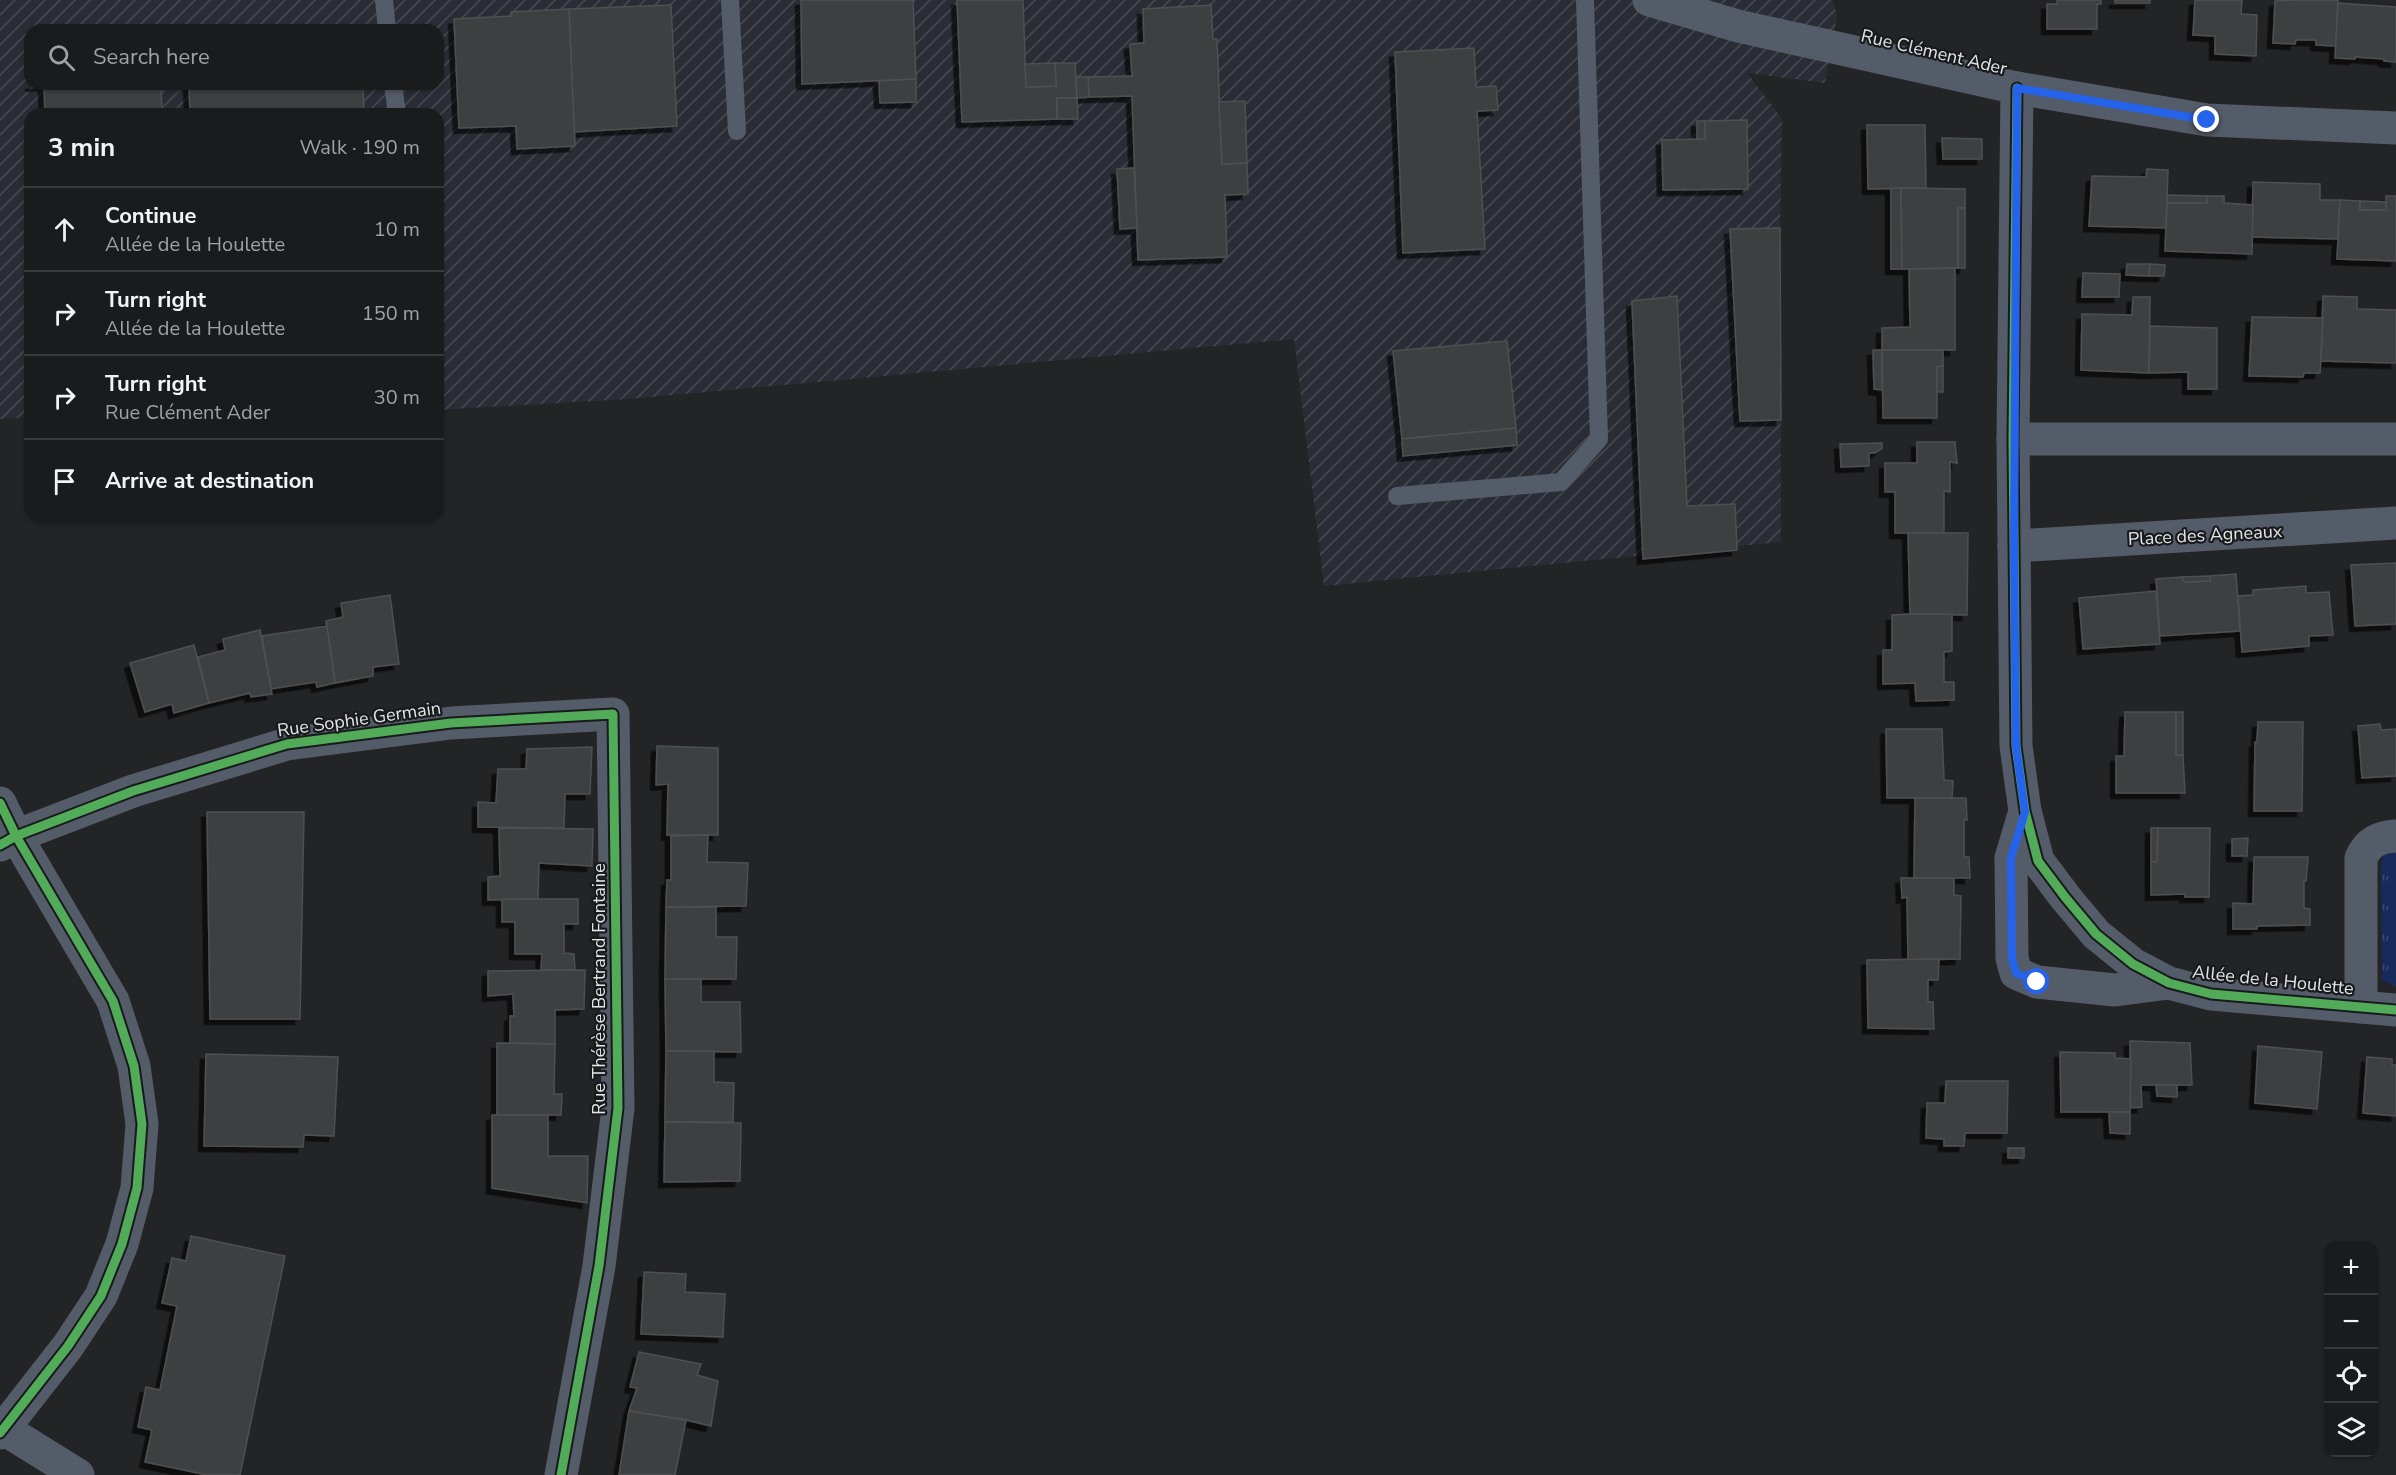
<!DOCTYPE html>
<meta charset="utf-8">
<style>
:root{--surface:#1a1b1c;--page:#272829;--text:#f1f3f6;--muted:#9fa1a3;--line:#38393b}
body{margin:0;font-family:"Nunito Sans",sans-serif;background:var(--page);color:var(--text)}
.controls{position:absolute;right:18px;bottom:18px;display:grid;overflow:hidden;border-radius:12px;box-shadow:0 2px 4px #0004}
.controls button{width:54px;height:54px;display:grid;place-items:center;padding:0;border:0;border-bottom:2px solid var(--line);background:var(--surface);color:var(--text);font:30px sans-serif}
.stop{position:absolute;width:18px;height:18px;margin:-14px;border:4px solid #2563eb;border-radius:50%;background:#fff}
.stop.end{background:#2563eb;border-color:#fff;box-shadow:0 2px 6px #0008}
.list{margin:0;padding:0;list-style:none}
h2{display:flex;justify-content:space-between;align-items:center;height:78px;margin:0;padding:0 24px;font-size:26px}
h2 small{font-size:20px;font-weight:400;color:var(--muted)}
.list li{display:grid;grid-template-columns:39px 1fr auto;gap:18px;align-items:center;box-sizing:border-box;height:84px;padding:0 24px;border-top:2px solid var(--line)}
.list b{display:block;font-size:22px;white-space:nowrap}
.list p{margin:0;font-size:20px;white-space:nowrap;color:var(--muted)}
.list em{font-size:20px;font-style:normal;color:var(--muted)}
.icon{flex:none;width:33px;height:33px;fill:none;stroke:currentColor;stroke-width:2;stroke-linecap:round;stroke-linejoin:round}
.map{position:relative;flex:none;width:2396px;height:1475px;overflow:hidden}
.search{position:absolute;background:var(--surface);box-shadow:0 2px 4px #0004;left:24px;top:24px;width:420px;height:66px;display:flex;align-items:center;gap:15px;box-sizing:border-box;padding:0 21px;border-radius:18px;color:var(--muted);font-size:22px}
.panel{position:absolute;background:var(--surface);box-shadow:0 2px 4px #0004;left:24px;top:108px;width:420px;height:414px;border-radius:18px}
.map>svg:first-child{display:block}
.industrial{fill:url(#industrial-furrows);fill-rule:evenodd}
.grass{fill:url(#grass-tufts)}
.building{fill:#3e3f41;stroke:#4f5051;stroke-width:1.5;filter:url(#shadow)}
.lines{fill:none;stroke-linecap:round;stroke-linejoin:round}
.service{stroke:#555c69;stroke-width:18}
.minor{stroke:#555c69;stroke-width:33}
.tertiary{stroke:#555c69;stroke-width:33}
.cycleway-casing{stroke:#191a1d;stroke-width:13}
.cycleway{stroke:#51ab58;stroke-width:9}
.route{stroke:#2563eb;stroke-width:8}
.labels{text-anchor:middle;dominant-baseline:central;stroke-width:4.5;stroke-linejoin:round;paint-order:stroke}
.street-label{font-size:18px;fill:#e2e4e6;stroke:#191a1d}
</style>
<div class="map">
<svg width="2396" height="1475" viewBox="0 0 2396 1475">
<defs>
<pattern id="industrial-furrows" width="10" height="10" patternUnits="userSpaceOnUse" patternTransform="scale(1.5)"><rect width="10" height="10" fill="#2a2d35"/><path d="M-1 1l2-2M0 10L10 0M9 11l2-2" fill="none" stroke="#494b52"/></pattern>
<pattern id="grass-tufts" width="24" height="20" patternUnits="userSpaceOnUse" patternTransform="scale(1.5)"><rect width="24" height="20" fill="#162b5c"/><path d="M3 7l-1-3M5 7V3M7 7l1-3M15 17l-1-3M17 17v-4M19 17l1-3" fill="none" stroke="#384a73"/></pattern>
<filter id="shadow"><feDropShadow dx="-5.5" dy="5.5" stdDeviation="0" flood-color="#0009"/></filter>
</defs>
<rect width="100%" height="100%" fill="#232426"/>
<path class="industrial" d="M0,0H1833L1837,17L1825,83L1747,73L1782,119L1780,228L1781,542L1324,586L1294,339L629,399L438,410V114H30V417L0,419ZM30,30H438V84H30Z"/>
<polygon class="grass" points="2396,846 2396,987 2382,980 2381,869 2383,854"/>
<g class="building">
<polygon points="801,0 913,0 916,79 802,84"/>
<polygon points="957,0 1023,0 1026,87 1056,86 1055,63 1075,63 1077,98 1057,98 1057,119 962,122"/>
<polygon points="2057,0 2101,0 2101,4 2097,4 2097,29 2047,29 2047,4 2057,4"/>
<rect x="2115" y="0" width="35" height="3"/>
<polygon points="2195,0 2242,0 2241,14 2257,15 2256,56 2215,54 2215,36 2193,35"/>
<polygon points="2296,0 2338,0 2336,46 2316,45 2316,40 2296,40 2295,44 2273,43 2275,1"/>
<polygon points="2338,3 2396,7 2396,62 2384,61 2384,59 2355,57 2355,59 2335,58"/>
<polygon points="671,5 677,126 574,132 569,9"/>
<polygon points="1211,5 1213,39 1217,39 1222,164 1247,163 1248,194 1225,195 1227,257 1138,260 1132,96 1089,97 1088,77 1132,76 1130,44 1144,43 1143,9"/>
<polygon points="569,9 575,146 517,149 516,126 459,128 454,19 512,16 511,12"/>
<polygon points="1474,48 1476,87 1496,86 1498,110 1477,111 1485,249 1403,253 1395,52"/>
<polygon points="1055,63 1056,86 1026,87 1025,64"/>
<polygon points="1076,77 1088,77 1089,97 1077,98"/>
<polygon points="916,79 916,102 880,103 879,81"/>
<polygon points="31,84 161,84 162,114 45,114 44,85 32,86"/>
<polygon points="189,84 363,84 364,114 190,114"/>
<polygon points="1057,98 1077,98 1078,119 1057,119"/>
<polygon points="1245,101 1247,163 1222,164 1219,102"/>
<polygon points="1747,120 1748,189 1663,190 1662,140 1705,139 1705,121"/>
<rect x="1697" y="121" width="8" height="18"/>
<polygon points="1867,125 1925,125 1926,188 1868,189"/>
<polygon points="1942,138 1982,139 1982,159 1943,159"/>
<polygon points="1134,168 1137,228 1120,229 1117,169"/>
<polygon points="2147,169 2168,170 2166,228 2089,226 2092,176 2146,177"/>
<polygon points="2253,182 2320,184 2320,200 2340,200 2338,239 2252,237"/>
<polygon points="1891,188 1901,188 1902,269 1891,269"/>
<polygon points="1901,188 1965,189 1965,208 1958,208 1958,268 1902,269"/>
<polygon points="2167,195 2207,196 2207,203 2167,203"/>
<polygon points="2207,196 2224,196 2224,203 2253,205 2252,254 2165,251 2167,203 2207,203"/>
<polygon points="2386,196 2396,196 2396,261 2337,259 2340,200 2360,201 2360,210 2386,210"/>
<polygon points="2360,201 2386,202 2386,210 2360,210"/>
<rect x="1958" y="208" width="7" height="60"/>
<polygon points="1780,228 1781,420 1740,421 1730,229"/>
<polygon points="2127,264 2150,264 2149,276 2126,275"/>
<polygon points="2150,264 2165,265 2164,276 2149,276"/>
<polygon points="1955,268 1955,350 1882,350 1882,328 1910,327 1909,269"/>
<polygon points="2083,273 2120,274 2119,297 2082,297"/>
<polygon points="1677,296 1687,506 1735,504 1737,550 1643,559 1632,301"/>
<polygon points="2323,296 2357,297 2357,309 2396,310 2396,363 2321,361"/>
<polygon points="2133,297 2150,297 2149,373 2081,370 2082,314 2132,315"/>
<polygon points="2252,317 2323,318 2320,373 2304,373 2303,377 2249,376"/>
<polygon points="2150,326 2217,328 2217,389 2188,389 2188,372 2149,373"/>
<polygon points="1507,341 1516,428 1402,439 1393,351"/>
<polygon points="1873,350 1882,350 1882,390 1874,389"/>
<polygon points="1882,350 1943,350 1943,366 1937,367 1937,418 1883,418"/>
<polygon points="1943,366 1943,392 1937,392 1937,367"/>
<polygon points="1516,428 1517,445 1403,456 1402,439"/>
<polygon points="1917,442 1955,442 1957,463 1950,462 1950,492 1944,491 1944,533 1895,533 1895,492 1885,492 1885,463 1917,463"/>
<polygon points="1882,443 1882,448 1875,453 1869,453 1869,466 1841,467 1840,444"/>
<polygon points="1908,533 1968,533 1967,615 1910,614"/>
<polygon points="2396,563 2396,624 2355,626 2351,565"/>
<polygon points="2236,574 2240,631 2160,636 2156,579 2182,577 2184,582 2210,581 2210,576"/>
<polygon points="2210,576 2210,581 2184,582 2182,577"/>
<polygon points="2306,586 2306,593 2329,592 2333,635 2309,636 2309,646 2242,652 2238,596 2253,595 2253,590"/>
<polygon points="2156,591 2160,644 2083,649 2079,598"/>
<polygon points="390,595 399,664 373,667 373,676 335,683 326,621 343,617 341,603"/>
<polygon points="1910,614 1952,614 1952,651 1944,652 1944,682 1954,682 1954,700 1916,701 1915,683 1883,684 1883,650 1892,650 1892,615"/>
<polygon points="327,626 335,683 317,687 316,682 271,689 262,636"/>
<polygon points="260,630 272,694 251,697 250,693 209,703 198,657 225,650 223,639"/>
<polygon points="194,645 209,703 174,713 172,704 145,712 130,663"/>
<polygon points="2125,712 2176,712 2176,755 2183,755 2185,793 2116,793 2116,756 2124,756"/>
<rect x="2176" y="712" width="7" height="43"/>
<polygon points="2258,722 2303,722 2302,811 2254,811 2255,742 2257,742"/>
<polygon points="2380,724 2381,730 2396,729 2396,776 2362,778 2358,726"/>
<polygon points="1886,729 1942,729 1944,780 1953,781 1952,798 1887,798"/>
<polygon points="657,746 718,748 718,835 667,835 668,784 656,785"/>
<polygon points="592,747 590,794 565,794 564,828 478,827 478,802 496,803 498,769 526,769 527,749"/>
<polygon points="1915,798 1966,798 1967,820 1964,820 1964,857 1969,857 1970,878 1914,878"/>
<polygon points="207,812 304,812 300,1019 210,1019"/>
<polygon points="499,828 593,829 592,866 539,863 538,899 488,900 488,877 500,876"/>
<polygon points="2151,828 2158,828 2157,862 2151,862"/>
<polygon points="2158,828 2210,828 2209,897 2185,897 2185,894 2151,895 2151,862 2157,862"/>
<polygon points="708,835 707,862 748,863 746,906 666,907 667,880 671,880 671,836"/>
<polygon points="2248,838 2247,856 2232,856 2232,839"/>
<polygon points="2254,857 2308,857 2306,881 2304,881 2304,908 2310,909 2310,925 2257,926 2257,929 2233,929 2233,903 2253,904"/>
<polygon points="1901,878 1954,878 1954,895 1961,896 1960,959 1908,960 1907,897 1902,898"/>
<polygon points="502,899 578,899 578,924 564,924 564,953 574,954 575,970 541,970 542,954 515,954 515,922 502,922"/>
<polygon points="666,907 716,907 716,937 737,937 736,979 665,979"/>
<polygon points="1939,959 1938,980 1928,980 1928,1002 1933,1002 1934,1029 1868,1028 1867,960"/>
<polygon points="585,970 584,1009 555,1010 555,1044 510,1043 510,1016 514,1016 513,994 488,996 488,971"/>
<polygon points="665,979 701,979 701,1002 740,1002 741,1052 666,1051"/>
<polygon points="2130,1041 2190,1043 2192,1085 2141,1085 2142,1107 2130,1108"/>
<polygon points="497,1043 555,1044 554,1094 562,1094 561,1115 497,1115"/>
<polygon points="2258,1046 2322,1052 2317,1109 2255,1103"/>
<polygon points="666,1051 714,1051 714,1082 734,1083 733,1122 665,1122"/>
<polygon points="2060,1052 2115,1053 2115,1058 2131,1059 2130,1112 2061,1112"/>
<polygon points="206,1054 338,1057 334,1136 304,1135 303,1147 204,1146"/>
<polygon points="2367,1057 2392,1059 2392,1065 2396,1065 2396,1116 2363,1113"/>
<polygon points="1946,1081 2008,1081 2007,1133 1965,1133 1964,1146 1944,1146 1944,1139 1926,1138 1927,1103 1945,1103"/>
<polygon points="2156,1085 2177,1085 2177,1097 2157,1096"/>
<polygon points="2109,1112 2130,1112 2130,1134 2110,1133"/>
<polygon points="492,1115 548,1115 548,1156 588,1156 587,1203 492,1188"/>
<polygon points="665,1122 741,1123 740,1181 664,1182"/>
<rect x="2008" y="1148" width="16" height="10"/>
<polygon points="191,1236 285,1256 240,1475 207,1475 145,1462 152,1430 138,1427 146,1387 160,1390 177,1306 162,1303 172,1258 186,1261"/>
<polygon points="644,1272 686,1274 685,1292 725,1294 723,1337 641,1334"/>
<polygon points="639,1352 701,1364 697,1375 718,1381 711,1426 686,1420 629,1411 637,1388 630,1387"/>
<polygon points="629,1411 686,1420 675,1475 619,1475"/>
</g>
<g class="lines">
<g class="service">
<polyline points="384,0 387,30"/>
<polyline points="730,0 737,131"/>
<polyline points="393,84 397,114"/>
<polyline points="1397,496 1561,482 1599,439 1585,0"/>
</g>
<g class="minor">
<polyline points="2017,88 2013,439 2016,746 2025,811 2038,861 2065,897 2096,934 2133,964 2169,983 2211,994 2396,1010"/>
<polyline points="2013,439 2396,439"/>
<polyline points="2014,546 2396,523"/>
<polyline points="0,803 16,836 113,1001 134,1066 142,1124 137,1188 122,1244 101,1296 68,1346 0,1433"/>
<polyline points="2025,811 2011,858 2012,958 2016,973 2037,982 2115,990 2169,983"/>
<polyline points="0,845 16,836 133,791 287,744 451,723 613,714 618,1108 599,1266 561,1475"/>
<path d="M2361,1007V858C2368,842 2379,837 2396,836"/>
<polyline points="4,1429 78,1475"/>
</g>
<polyline class="tertiary" points="1649,0 1738,26 2017,88 2207,120 2396,128"/>
<defs>
<g id="cycleway">
<polyline points="2017,88 2013,439 2016,746 2025,811 2038,861 2065,897 2096,934 2133,964 2169,983 2211,994 2396,1010"/>
<polyline points="0,803 16,836 113,1001 134,1066 142,1124 137,1188 122,1244 101,1296 68,1346 0,1433"/>
<polyline points="0,845 16,836 133,791 287,744 451,723 613,714 618,1108 599,1266 561,1475"/>
</g>
</defs>
<use href="#cycleway" class="cycleway-casing"/>
<use href="#cycleway" class="cycleway"/>
</g>
<g class="lines">
<polyline class="route" points="2037,982 2016,973 2012,958 2011,858 2025,812 2016,746 2014,546 2017,88 2207,120"/>
</g>
<g class="labels">
<g class="street-label">
<text transform="translate(1934 52) rotate(13)">Rue Clément Ader</text>
<text transform="translate(2205 535) rotate(-3)">Place des Agneaux</text>
<text transform="translate(359 719) rotate(-8)">Rue Sophie Germain</text>
<text transform="translate(2273 980) rotate(6)">Allée de la Houlette</text>
<text transform="translate(599 989) rotate(-90)">Rue Thérèse Bertrand Fontaine</text>
</g>
</g>
</svg>
<div class="controls">
<button>+</button>
<button>−</button>
<button><svg class="icon" aria-label="locate" viewBox="0 0 24 24"><circle cx="12" cy="12" r="6"/><path d="M12 2v4M12 18v4M2 12h4M18 12h4"/></svg></button>
<button><svg class="icon" aria-label="layers" viewBox="0 0 24 24"><path d="M12 4l9 5-9 5-9-5zM3 14l9 5 9-5"/></svg></button>
</div>
<div class="stop" style="left:2037px;top:982px"></div>
<div class="stop end" style="left:2207px;top:120px"></div>
<div class="search"><svg class="icon" aria-label="search" viewBox="0 0 24 24"><circle cx="10" cy="10" r="6"/><path d="M15 15l6 6"/></svg>Search here</div>
<section class="panel">
<h2>3 min<small>Walk · 190 m</small></h2>
<ul class="list">
<li><svg class="icon" aria-label="ahead" viewBox="0 0 24 24"><path d="M12 20V5M6 11l6-6 6 6"/></svg><div><b>Continue</b><p>Allée de la Houlette</p></div><em>10 m</em></li>
<li><svg class="icon" aria-label="right" viewBox="0 0 24 24"><path d="M7 20v-9h11M14 6l5 5-5 5"/></svg><div><b>Turn right</b><p>Allée de la Houlette</p></div><em>150 m</em></li>
<li><svg class="icon" aria-label="right" viewBox="0 0 24 24"><path d="M7 20v-9h11M14 6l5 5-5 5"/></svg><div><b>Turn right</b><p>Rue Clément Ader</p></div><em>30 m</em></li>
<li><svg class="icon" aria-label="arrive" viewBox="0 0 24 24"><path d="M6 21V4h12l-3 4 3 4H6"/></svg><div><b>Arrive at destination</b></div></li>
</ul>
</section>
</div>
